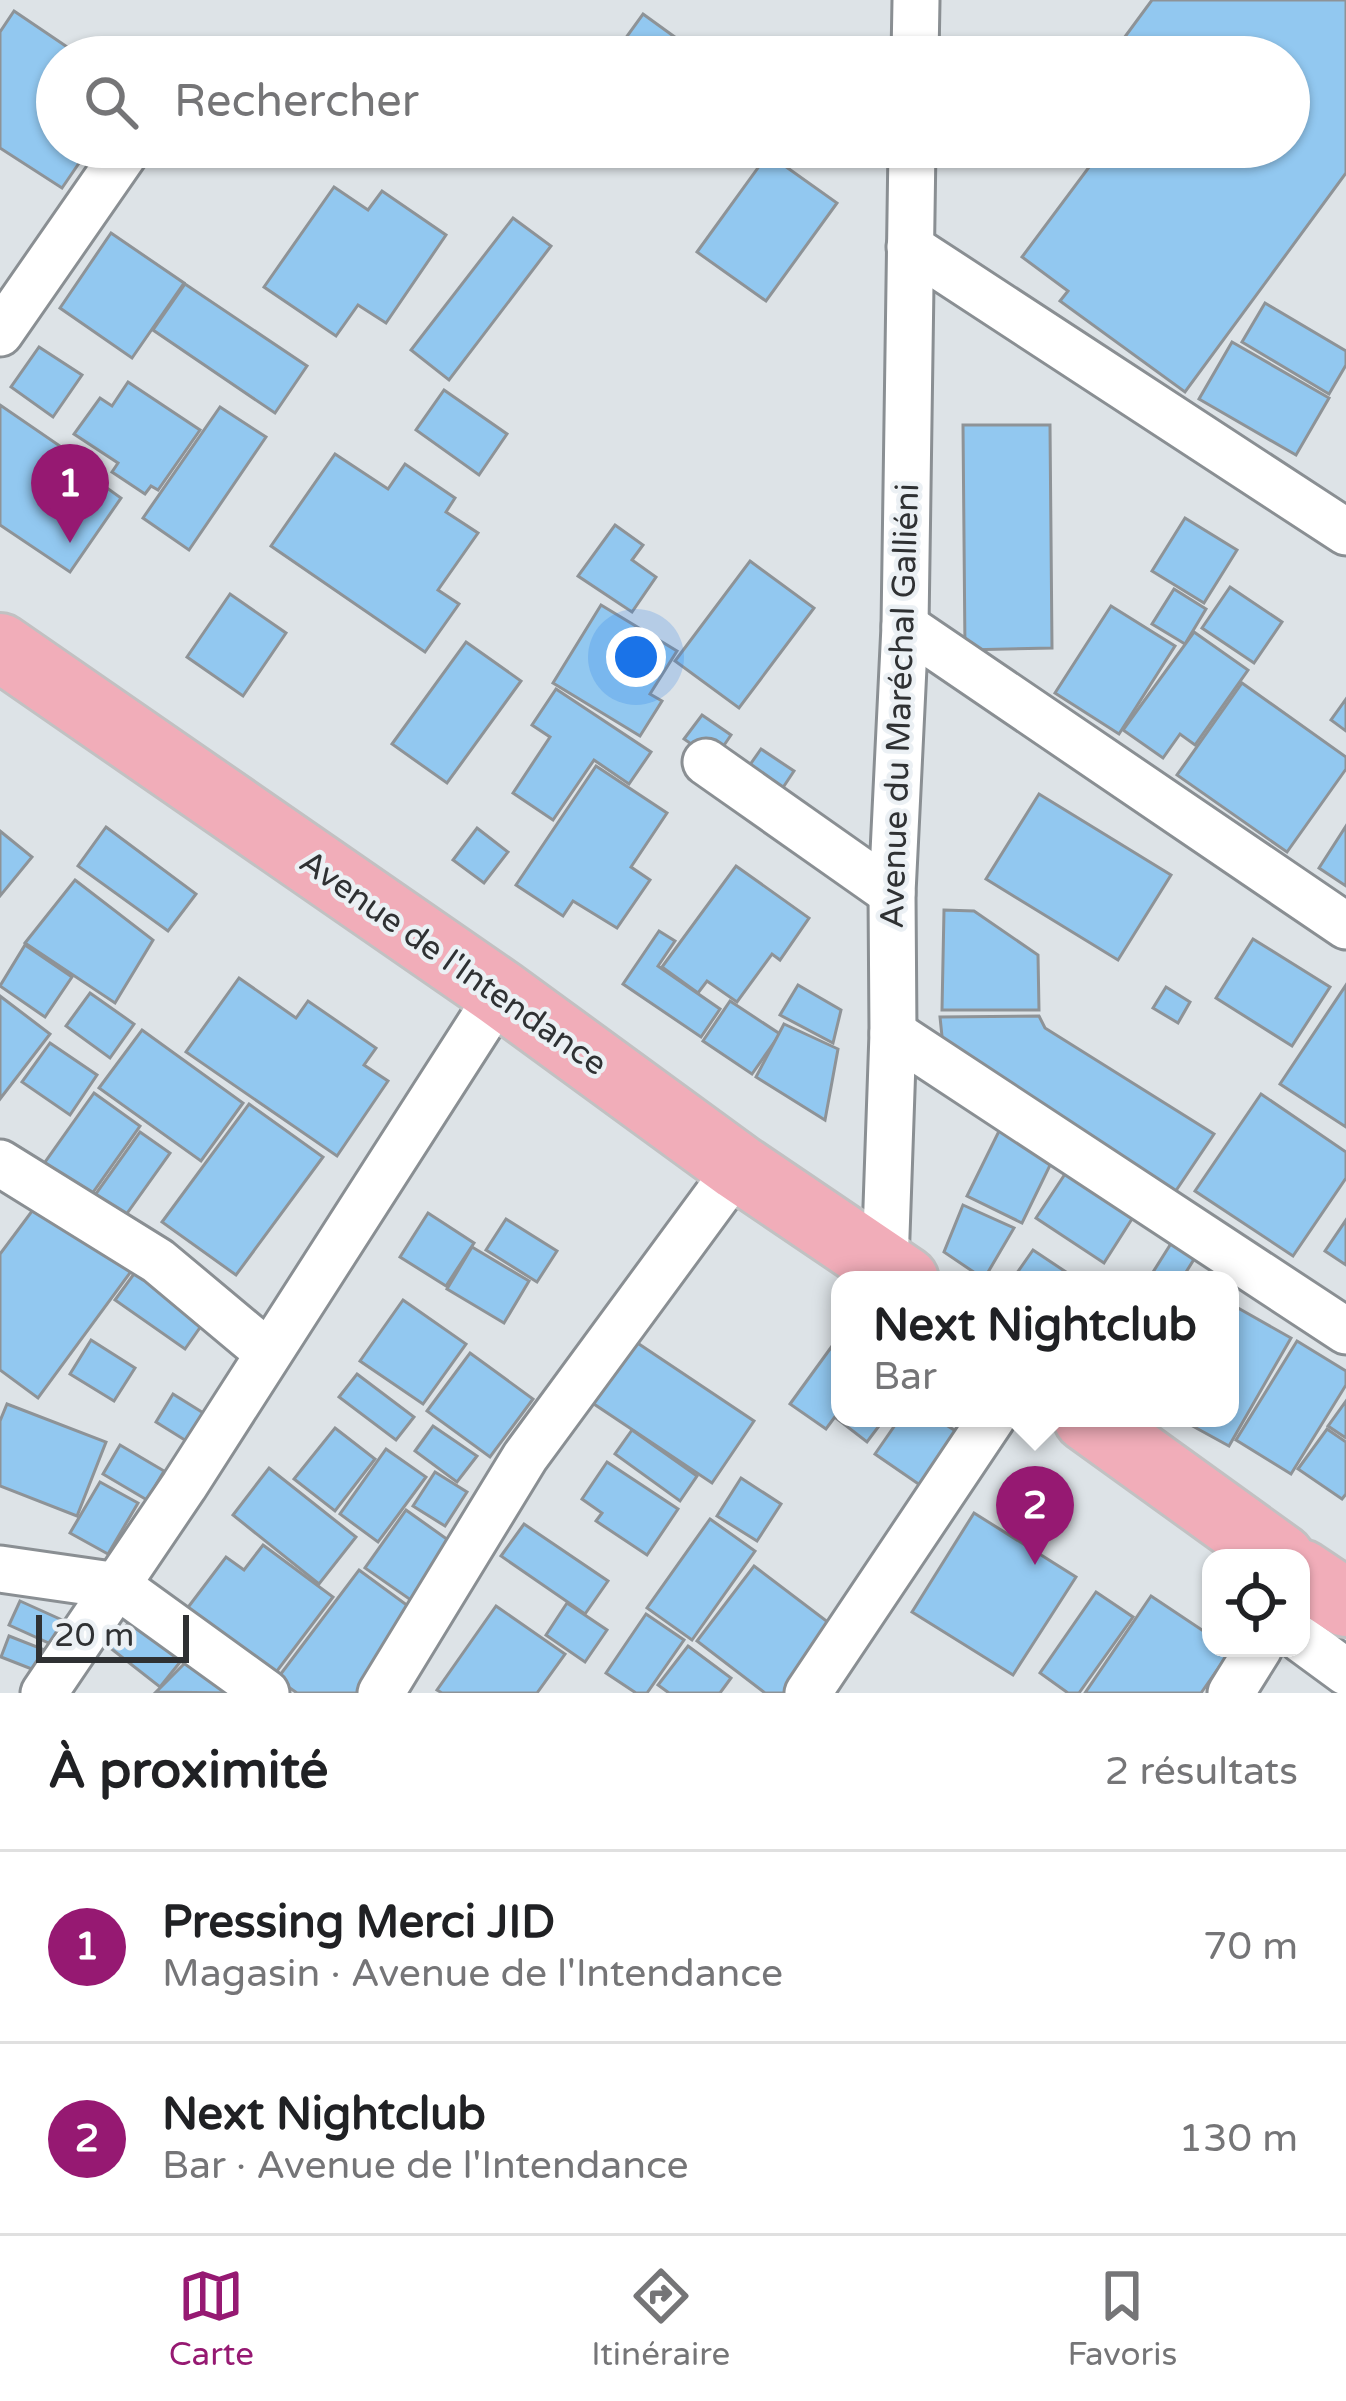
<!DOCTYPE html>
<html lang="fr">
<meta charset="utf-8">
<style>
:root{--surface:#fff;--page:#f6f6f6;--text:#202124;--muted:#757577;--line:#e0e0e0;--accent:#961972}
body{margin:0;font-family:"Varela Round",sans-serif;background:var(--page);color:var(--text)}
.controls{position:absolute;right:36px;bottom:36px;display:grid;overflow:hidden;border-radius:24px;box-shadow:0 3px 9px #0004}
.controls button{width:108px;height:108px;display:grid;place-items:center;padding:0;border:0;border-bottom:3px solid var(--line);background:var(--surface);color:var(--text);font:60px sans-serif}
.scale{position:absolute;left:36px;bottom:30px;width:153px;box-sizing:border-box;padding-left:12px;border:6px solid #2f3133;border-top:0;font-size:33px;line-height:42px;white-space:nowrap;color:#2f3133;-webkit-text-stroke:9px #ebf0f4;paint-order:stroke}
.you{position:absolute;left:636px;top:657px;width:42px;height:42px;margin:-30px;border:9px solid #fff;border-radius:50%;background:#1a73e8;box-shadow:0 0 0 18px #1a73e833}
.badge{display:grid;place-items:center;width:78px;height:78px;border-radius:50%;background:var(--accent);color:#fff;font-size:39px;font-weight:700}
.pin{position:absolute;translate:-50% -99px;filter:drop-shadow(0 3px 6px #0008)}
.pin::after{content:'';position:absolute;top:63px;width:42px;height:36px;background:inherit;clip-path:polygon(0 0,100% 0,50% 100%)}
.popup{position:absolute;left:831px;top:1271px;width:408px;height:156px;box-sizing:border-box;display:grid;place-content:center;border-radius:24px;background:var(--surface);filter:drop-shadow(0 3px 9px #0005);font-size:39px;white-space:nowrap;color:var(--muted)}
.popup b{font-size:45px;color:var(--text)}
.popup::after{content:'';position:absolute;left:50%;top:100%;margin-left:-24px;border:24px solid transparent;border-top-color:var(--surface)}
.list{margin:0;padding:0;list-style:none}
h2{display:flex;justify-content:space-between;align-items:center;height:156px;margin:0;padding:0 48px;font-size:51px}
h2 small{font-size:39px;font-weight:400;color:var(--muted)}
.list li{display:grid;grid-template-columns:78px 1fr auto;gap:36px;align-items:center;box-sizing:border-box;height:192px;padding:0 48px;border-top:3px solid var(--line)}
.list b{display:block;font-size:45px;white-space:nowrap}
.list p{margin:0;font-size:39px;white-space:nowrap;color:var(--muted)}
.list em{font-size:39px;font-style:normal;color:var(--muted)}
.icon{flex:none;width:66px;height:66px;fill:none;stroke:currentColor;stroke-width:2;stroke-linecap:round;stroke-linejoin:round}
.map{position:relative;flex:none;width:1346px;height:1693px;overflow:hidden}
.search{position:absolute;background:var(--surface);box-shadow:0 3px 9px #0004;left:36px;right:36px;top:36px;height:132px;display:flex;align-items:center;gap:30px;box-sizing:border-box;padding:0 42px;border-radius:66px;color:var(--muted);font-size:45px}
.sheet{height:540px;background:var(--surface)}
nav{display:flex;justify-content:space-around;align-items:center;box-sizing:border-box;height:168px;border-top:3px solid var(--line);background:var(--surface);font-size:33px;color:var(--muted)}
nav a{display:grid;justify-items:center;gap:6px}
nav .on{color:var(--accent)}
.map>svg:first-child{display:block}
.building{fill:#92c8f0;stroke:#8e9397;stroke-width:3}
.lines{fill:none;stroke-linecap:round;stroke-linejoin:round}
.minor-casing{stroke:#8a8f93;stroke-width:51}
.primary-casing{stroke:#c1c1c2;stroke-width:72}
.minor{stroke:#fff;stroke-width:45}
.primary{stroke:#f1adb9;stroke-width:66}
.labels{text-anchor:middle;dominant-baseline:central;stroke-width:9;stroke-linejoin:round;paint-order:stroke}
.street-label{font-size:33px;fill:#2f3133;stroke:#ebf0f4}
</style>
<div class="map">
<svg width="1346" height="1693" viewBox="0 0 1346 1693">
<rect width="100%" height="100%" fill="#dde3e7"/>
<g class="building">
<polygon points="1152,0 1346,0 1346,173 1185,392 1060,301 1068,291 1022,257 1104,147 1289,147 1289,57 1110,57"/>
<polygon points="14,11 82,57 57,57 57,147 90,147 62,188 0,148 0,32"/>
<polygon points="643,14 701,56 700,57 612,57"/>
<polygon points="768,154 837,203 766,301 697,252"/>
<polygon points="334,187 368,210 382,191 446,235 386,323 358,305 336,336 264,287"/>
<polygon points="513,218 551,246 449,380 411,350"/>
<polygon points="111,233 184,283 132,358 60,308"/>
<polygon points="185,284 307,366 275,413 153,330"/>
<polygon points="1265,303 1346,351 1346,365 1329,394 1242,342"/>
<polygon points="1232,342 1329,398 1296,455 1199,399"/>
<polygon points="39,347 82,375 53,417 11,387"/>
<polygon points="128,382 200,430 158,490 151,486 145,494 112,472 118,463 74,434 100,398 112,406"/>
<polygon points="444,390 507,434 479,475 416,430"/>
<polygon points="0,405 105,477 100,483 121,498 70,572 0,525"/>
<polygon points="220,407 266,437 189,550 143,518"/>
<polygon points="963,425 1050,425 1052,648 965,650"/>
<polygon points="335,454 388,489 405,464 455,498 446,512 478,533 438,590 459,604 425,652 271,546"/>
<polygon points="1185,518 1237,550 1204,603 1152,571"/>
<polygon points="615,525 643,545 632,560 656,577 632,612 578,576"/>
<polygon points="750,561 814,608 739,708 675,661"/>
<polygon points="1230,587 1282,622 1254,663 1202,628"/>
<polygon points="1174,589 1206,609 1185,644 1152,624"/>
<polygon points="230,594 286,633 243,696 187,657"/>
<polygon points="601,605 677,651 650,694 662,701 640,736 553,683"/>
<polygon points="1111,606 1175,646 1119,734 1055,693"/>
<polygon points="1194,632 1248,670 1195,745 1180,734 1163,758 1123,730"/>
<polygon points="466,642 521,681 447,783 392,744"/>
<polygon points="1242,683 1346,757 1346,769 1287,852 1177,775"/>
<polygon points="556,689 651,752 629,784 594,760 553,820 513,793 550,737 532,725"/>
<polygon points="1346,699 1346,731 1331,720"/>
<polygon points="702,715 731,735 714,760 684,739"/>
<polygon points="761,749 794,771 774,801 740,779"/>
<polygon points="596,766 667,813 631,867 650,880 617,928 573,901 563,916 516,885"/>
<polygon points="1039,794 1171,875 1118,960 986,879"/>
<polygon points="1346,826 1346,886 1319,868"/>
<polygon points="106,827 196,894 168,931 78,866"/>
<polygon points="477,828 508,852 484,883 453,860"/>
<polygon points="0,831 32,857 0,896"/>
<polygon points="736,866 809,918 780,960 772,954 737,1002 707,981 698,993 662,967"/>
<polygon points="75,880 153,940 115,1003 25,943"/>
<polygon points="944,910 974,911 1038,955 1039,1010 942,1010"/>
<polygon points="659,931 675,941 658,966 720,1009 701,1037 623,984"/>
<polygon points="1253,939 1330,987 1292,1046 1216,998"/>
<polygon points="25,945 72,977 45,1017 0,986"/>
<polygon points="239,978 296,1018 308,1001 376,1048 364,1065 388,1081 337,1156 186,1052"/>
<polygon points="798,985 841,1010 833,1043 780,1015"/>
<polygon points="1346,985 1346,1127 1280,1084"/>
<polygon points="1166,987 1190,1002 1178,1023 1153,1008"/>
<polygon points="90,993 134,1024 110,1058 66,1026"/>
<polygon points="0,996 50,1034 0,1099"/>
<polygon points="730,1001 780,1034 752,1074 703,1041"/>
<polygon points="1039,1016 1045,1028 1214,1134 1171,1198 944,1056 940,1017"/>
<polygon points="784,1024 838,1049 825,1120 756,1077"/>
<polygon points="142,1030 243,1103 201,1161 99,1088"/>
<polygon points="50,1043 97,1075 70,1115 22,1082"/>
<polygon points="94,1093 140,1126 89,1198 43,1165"/>
<polygon points="1261,1094 1346,1152 1346,1178 1293,1256 1195,1191"/>
<polygon points="249,1104 323,1157 236,1275 162,1222"/>
<polygon points="1002,1125 1056,1153 1022,1223 967,1196"/>
<polygon points="140,1132 170,1153 123,1219 93,1198"/>
<polygon points="1069,1168 1137,1211 1104,1263 1036,1218"/>
<polygon points="41,1199 135,1266 38,1398 0,1370 0,1254"/>
<polygon points="963,1205 1014,1228 984,1279 944,1252"/>
<polygon points="428,1213 474,1243 446,1286 400,1257"/>
<polygon points="506,1219 557,1251 537,1282 486,1250"/>
<polygon points="1346,1220 1346,1265 1325,1251"/>
<polygon points="1177,1234 1201,1248 1183,1277 1188,1280 1148,1280"/>
<polygon points="472,1247 529,1281 504,1323 447,1289"/>
<polygon points="1033,1250 1078,1280 1012,1280"/>
<polygon points="139,1267 208,1316 185,1349 115,1300"/>
<polygon points="403,1300 466,1344 423,1404 360,1361"/>
<polygon points="1231,1304 1291,1338 1229,1446 1178,1418 1230,1418"/>
<polygon points="627,1336 754,1421 712,1483 585,1398"/>
<polygon points="91,1340 135,1368 114,1401 70,1374"/>
<polygon points="1297,1341 1346,1371 1346,1385 1291,1474 1236,1440"/>
<polygon points="835,1342 840,1346 840,1410 826,1429 790,1404"/>
<polygon points="470,1353 533,1399 490,1457 427,1411"/>
<polygon points="357,1374 414,1417 396,1440 339,1397"/>
<polygon points="173,1394 205,1414 188,1442 156,1422"/>
<polygon points="1346,1401 1346,1438 1328,1426"/>
<polygon points="7,1404 106,1442 77,1516 0,1486 0,1421"/>
<polygon points="840,1413 840,1418 885,1418 867,1442 836,1418"/>
<polygon points="900,1418 935,1418 970,1440 933,1494 875,1454"/>
<polygon points="433,1426 477,1456 457,1482 415,1451"/>
<polygon points="335,1428 375,1459 335,1511 294,1479"/>
<polygon points="1327,1429 1346,1442 1346,1494 1342,1499 1298,1469"/>
<polygon points="632,1430 697,1476 680,1501 615,1454"/>
<polygon points="120,1445 164,1471 147,1500 103,1474"/>
<polygon points="386,1449 426,1477 378,1542 340,1514"/>
<polygon points="607,1462 678,1509 647,1555 596,1521 602,1513 582,1499"/>
<polygon points="269,1468 356,1537 319,1584 233,1515"/>
<polygon points="435,1472 467,1492 445,1526 413,1506"/>
<polygon points="741,1478 781,1504 757,1541 717,1516"/>
<polygon points="100,1482 138,1503 108,1554 70,1533"/>
<polygon points="406,1510 458,1547 418,1605 365,1568"/>
<polygon points="974,1513 1076,1577 1013,1675 912,1612"/>
<polygon points="710,1519 755,1551 692,1640 647,1608"/>
<polygon points="524,1524 608,1581 585,1614 501,1556"/>
<polygon points="263,1545 333,1597 274,1675 186,1610 226,1557 244,1570"/>
<polygon points="754,1566 837,1629 787,1693 765,1693 697,1641"/>
<polygon points="359,1570 419,1614 359,1693 297,1693 277,1679"/>
<polygon points="1096,1592 1133,1617 1079,1693 1068,1693 1040,1673"/>
<polygon points="1151,1596 1211,1636 1211,1648 1231,1650 1201,1693 1085,1693"/>
<polygon points="20,1601 62,1620 51,1644 9,1625"/>
<polygon points="567,1603 607,1630 585,1662 546,1635"/>
<polygon points="496,1606 565,1654 537,1693 442,1693 437,1690"/>
<polygon points="137,1612 189,1651 160,1687 109,1647"/>
<polygon points="646,1614 684,1640 647,1693 636,1693 606,1673"/>
<polygon points="9,1636 55,1654 47,1675 1,1657"/>
<polygon points="688,1646 731,1678 720,1693 669,1693 658,1685"/>
<polygon points="193,1655 232,1693 156,1692"/>
</g>
<g class="lines">
<defs>
<g id="minor">
<polyline points="915,57 916,0"/>
<polyline points="910,247 1346,532"/>
<polyline points="0,333 129,147"/>
<polyline points="905,626 1346,926"/>
<polyline points="706,762 892,893"/>
<polyline points="893,1033 1346,1331"/>
<polyline points="0,1163 158,1261 268,1353"/>
<polyline points="885,1264 893,1033 892,893 905,626 912,147"/>
<polyline points="0,1569 118,1586 266,1693"/>
<polyline points="1301,1639 1346,1672"/>
<polyline points="44,1693 184,1486 500,993"/>
<polyline points="381,1693 525,1457 738,1167"/>
<polyline points="808,1693 992,1418"/>
<polyline points="1231,1693 1259,1648"/>
</g>
<g id="primary">
<polyline points="0,647 500,993 738,1167 905,1280"/>
<polyline points="1087,1418 1281,1558"/>
<polyline points="1301,1573 1346,1603"/>
</g>
</defs>
<use href="#minor" class="minor-casing"/>
<use href="#primary" class="primary-casing"/>
<use href="#minor" class="minor"/>
<use href="#primary" class="primary"/>
</g>
<g class="labels">
<g class="street-label">
<text transform="translate(900 706) rotate(-88)">Avenue du Maréchal Galliéni</text>
<text transform="translate(453 963) rotate(35)">Avenue de l'Intendance</text>
</g>
</g>
</svg>
<div class="controls">
<button><svg class="icon" aria-label="locate" viewBox="0 0 24 24"><circle cx="12" cy="12" r="6"/><path d="M12 2v4M12 18v4M2 12h4M18 12h4"/></svg></button>
</div>
<div class="scale">20 m</div>
<div class="you"></div>
<div class="pin badge" style="left:70px;top:543px">1</div>
<div class="pin badge" style="left:1035px;top:1565px">2</div>
<div class="popup"><b>Next Nightclub</b>Bar</div>
<div class="search"><svg class="icon" aria-label="search" viewBox="0 0 24 24"><circle cx="10" cy="10" r="6"/><path d="M15 15l6 6"/></svg>Rechercher</div>
</div>
<section class="sheet">
<h2>À proximité<small>2 résultats</small></h2>
<ul class="list">
<li><span class="badge">1</span><div><b>Pressing Merci JID</b><p>Magasin · Avenue de l'Intendance</p></div><em>70 m</em></li>
<li><span class="badge">2</span><div><b>Next Nightclub</b><p>Bar · Avenue de l'Intendance</p></div><em>130 m</em></li>
</ul>
</section>
<nav>
<a class="on"><svg class="icon" aria-label="map" viewBox="0 0 24 24"><path d="M3 6l6-2 6 2 6-2v14l-6 2-6-2-6 2zM9 4v14M15 6v14"/></svg>Carte</a>
<a><svg class="icon" aria-label="directions" viewBox="0 0 24 24"><path d="M12 3l9 9-9 9-9-9zM9 14v-3h6M13 9l2 2-2 2"/></svg>Itinéraire</a>
<a><svg class="icon" aria-label="saved" viewBox="0 0 24 24"><path d="M7 4h10v16l-5-4-5 4z"/></svg>Favoris</a>
</nav>
